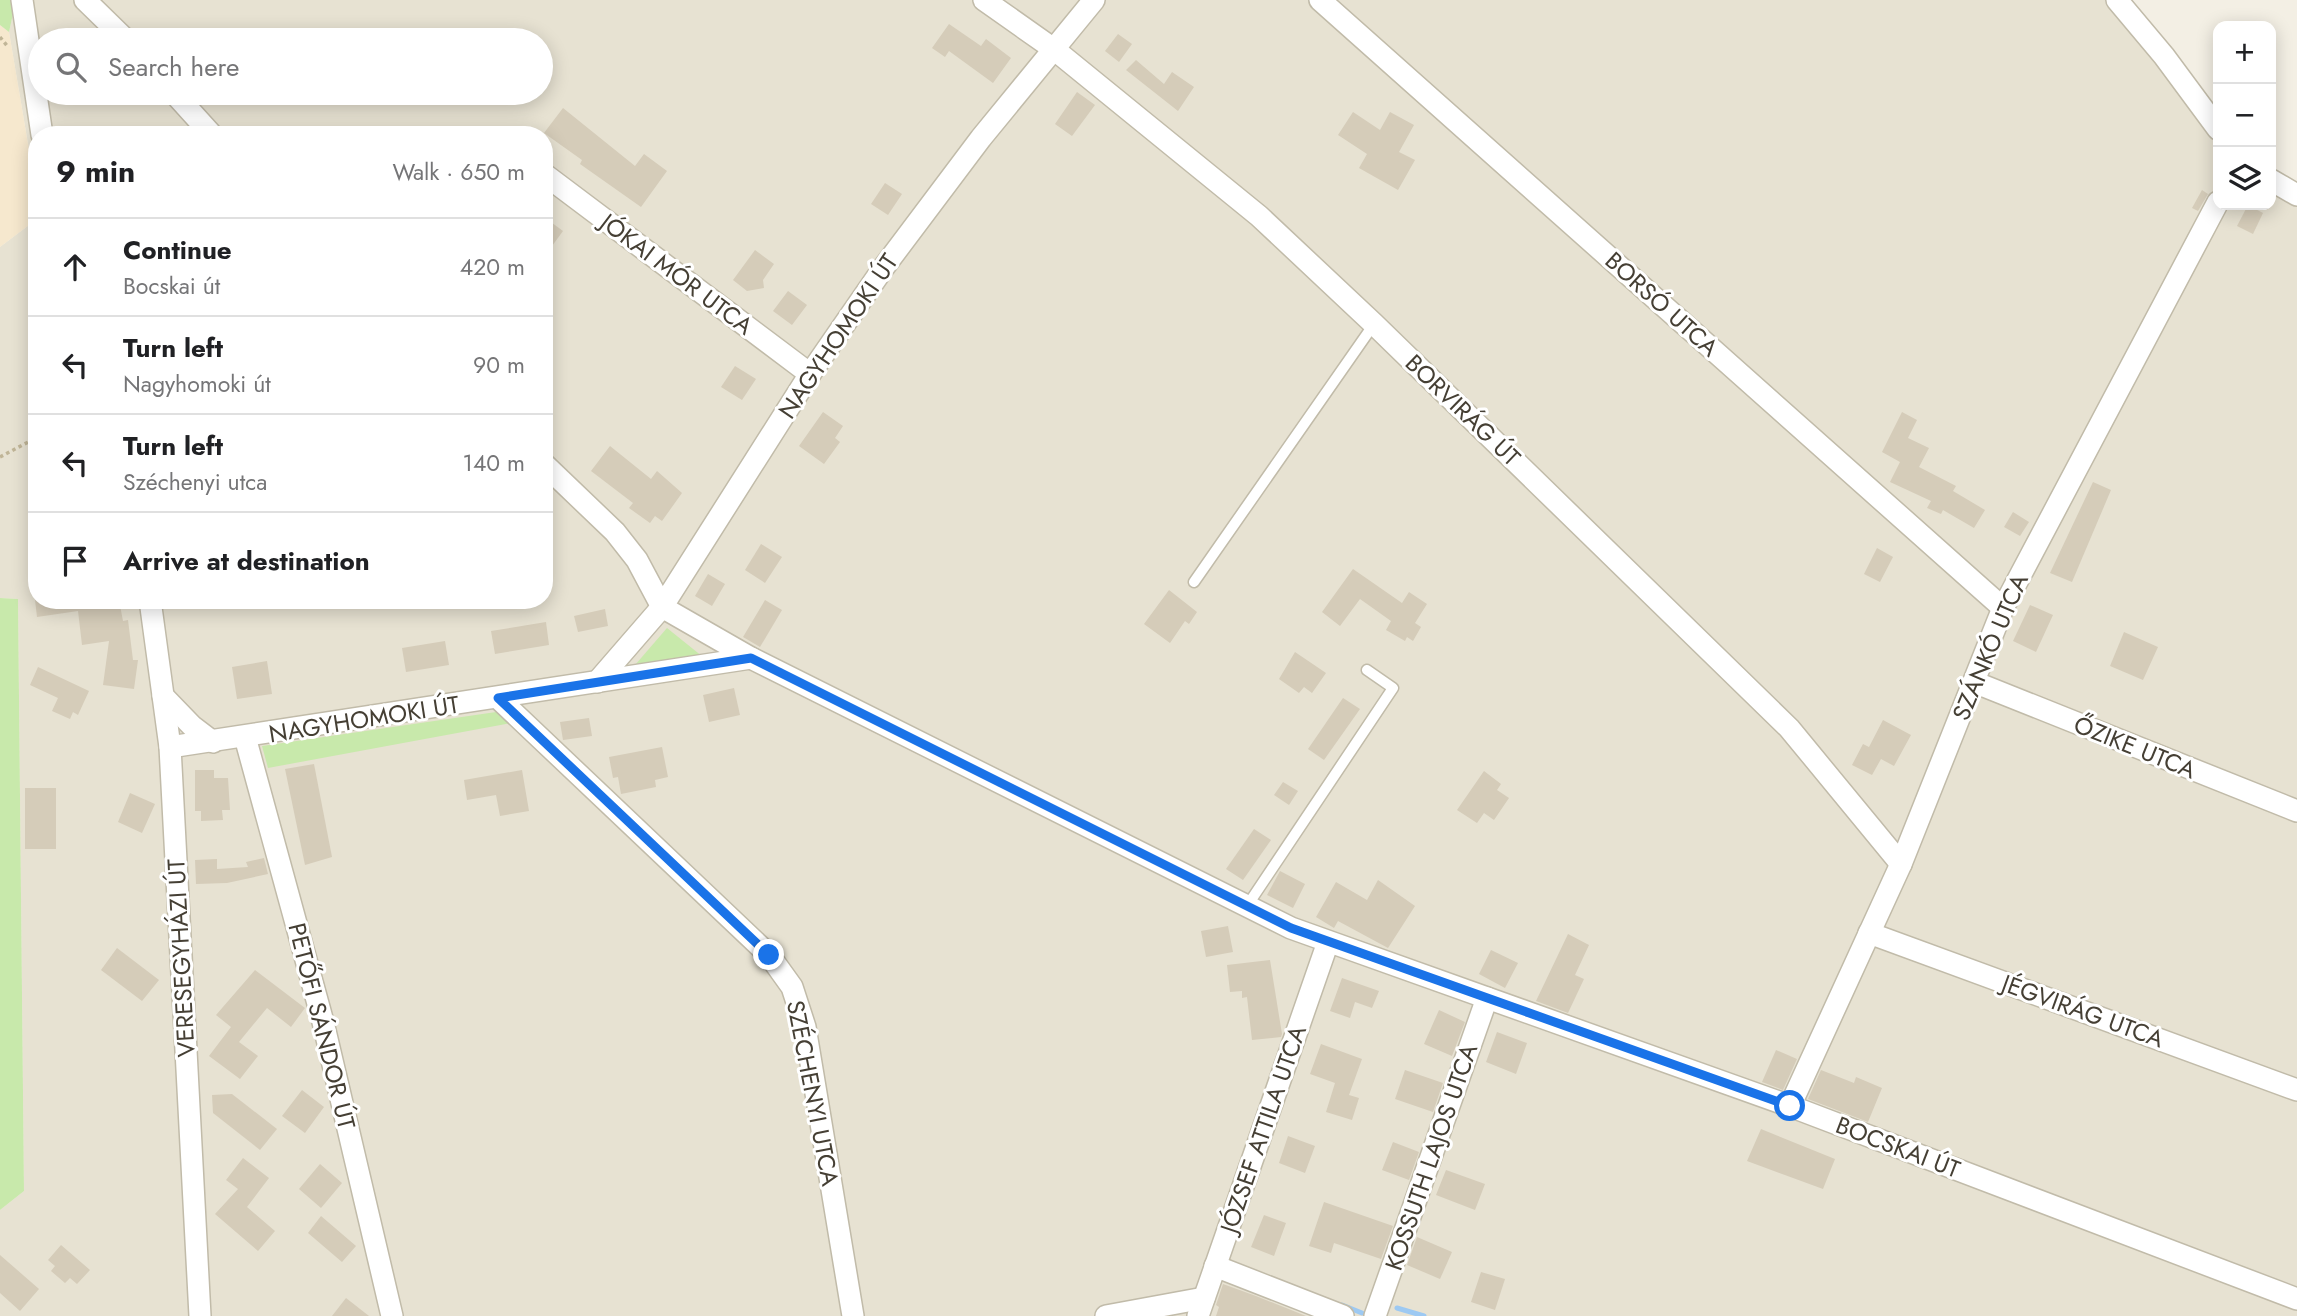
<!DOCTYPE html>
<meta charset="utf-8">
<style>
:root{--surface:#fff;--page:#f6f6f6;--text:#202124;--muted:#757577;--line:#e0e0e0}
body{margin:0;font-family:Jost,sans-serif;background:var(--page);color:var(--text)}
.controls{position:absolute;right:21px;top:21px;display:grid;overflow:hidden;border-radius:14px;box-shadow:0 4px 18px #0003}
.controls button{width:63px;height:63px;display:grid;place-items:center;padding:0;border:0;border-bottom:2px solid var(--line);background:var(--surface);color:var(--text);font:35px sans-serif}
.stop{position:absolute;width:21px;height:21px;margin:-16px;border:5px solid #1a73e8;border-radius:50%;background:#fff}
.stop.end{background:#1a73e8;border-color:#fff;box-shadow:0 2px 7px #0008}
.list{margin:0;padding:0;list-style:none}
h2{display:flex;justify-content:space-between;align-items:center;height:91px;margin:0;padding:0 28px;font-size:30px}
h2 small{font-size:23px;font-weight:400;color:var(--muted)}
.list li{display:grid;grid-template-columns:46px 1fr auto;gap:21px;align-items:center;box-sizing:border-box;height:98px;padding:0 28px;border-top:2px solid var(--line)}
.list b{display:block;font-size:26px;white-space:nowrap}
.list p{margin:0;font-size:23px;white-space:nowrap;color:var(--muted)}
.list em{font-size:23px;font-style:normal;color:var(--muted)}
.icon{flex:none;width:38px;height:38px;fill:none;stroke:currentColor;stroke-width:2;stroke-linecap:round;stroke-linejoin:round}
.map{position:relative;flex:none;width:2297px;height:1316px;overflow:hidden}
.search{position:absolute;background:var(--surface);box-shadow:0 4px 18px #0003;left:28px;top:28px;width:525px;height:77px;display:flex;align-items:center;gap:18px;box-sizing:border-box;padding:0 24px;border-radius:38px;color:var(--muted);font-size:26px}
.panel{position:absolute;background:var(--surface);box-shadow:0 4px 18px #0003;left:28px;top:126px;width:525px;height:483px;border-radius:28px}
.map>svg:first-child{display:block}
.residential{fill:#e7e2d2;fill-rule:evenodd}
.commercial{fill:#f6e8ce}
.green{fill:#c8e9ab}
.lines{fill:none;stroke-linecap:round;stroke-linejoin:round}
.stream{stroke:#9dc9f2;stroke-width:5}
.building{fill:#d5ccb9}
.service-casing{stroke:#c1bba9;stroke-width:13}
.minor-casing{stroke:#c1bba9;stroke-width:24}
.path{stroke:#c0b597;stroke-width:3.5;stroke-dasharray:3.5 3.5;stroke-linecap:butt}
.service{stroke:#fff;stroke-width:10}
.minor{stroke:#fff;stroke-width:21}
.route{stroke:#1a73e8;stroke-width:9}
.labels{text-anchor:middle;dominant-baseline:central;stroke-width:6;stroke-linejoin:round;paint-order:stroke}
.street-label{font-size:24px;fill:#453f34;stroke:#fff}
</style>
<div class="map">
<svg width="2297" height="1316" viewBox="0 0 2297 1316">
<rect width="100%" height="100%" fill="#f3efe4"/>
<path class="residential" d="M16,0H2128L2218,115V205H2271V170L2297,188V1316H0V1210L24,1191L18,599L0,598V247L37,219V600H544V135H37V197L9,32ZM40,40H541V93H40Z"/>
<polygon class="commercial" points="0,25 9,32 37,197 37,219 0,247"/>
<g class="green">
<polygon points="0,0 16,0 9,32 0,25"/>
<polygon points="0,598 18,599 24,1191 0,1210"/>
<polygon points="667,628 703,657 629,672"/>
<polygon points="503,711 511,723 268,768 262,746"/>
</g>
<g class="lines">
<g class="stream">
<polyline points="1342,1305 1362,1313"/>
<polyline points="1397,1308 1424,1316"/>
</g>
</g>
<g class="building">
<polygon points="949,24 981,46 986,39 1011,58 993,83 949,51 945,57 932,48"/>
<polygon points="1118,34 1132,44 1119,62 1105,51"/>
<polygon points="1136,60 1164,84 1172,72 1194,87 1178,111 1126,70"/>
<polygon points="1077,92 1095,105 1072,136 1055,124"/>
<polygon points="563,108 635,166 644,154 667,171 641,207 580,164 582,160 544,133"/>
<polygon points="1353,112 1380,130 1390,112 1414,125 1399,152 1415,160 1398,190 1359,168 1367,154 1338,135"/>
<polygon points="885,183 902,194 888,215 871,204"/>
<polygon points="2202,190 2208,194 2198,211 2192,208"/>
<polygon points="2248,205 2263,213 2253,234 2237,226"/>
<polygon points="544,217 563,231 544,257"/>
<polygon points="755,250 774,264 763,280 764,288 747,291 733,280"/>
<polygon points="788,291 807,305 792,325 773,311"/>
<polygon points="735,366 756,379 742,400 721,387"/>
<polygon points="823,412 843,426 835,438 840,442 824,464 799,446"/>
<polygon points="1902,412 1917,420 1908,438 1929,448 1919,467 1956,486 1953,491 1985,510 1974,528 1943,510 1941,514 1927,508 1931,501 1890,482 1900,462 1882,452"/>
<polygon points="610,446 651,479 657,471 682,493 662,521 655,516 650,523 629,508 633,503 591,471"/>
<polygon points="2093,482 2111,490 2072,582 2050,573"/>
<polygon points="2013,512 2029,522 2020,536 2004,527"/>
<polygon points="761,544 782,557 765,583 745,570"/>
<polygon points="1877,548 1893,557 1880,582 1864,574"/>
<polygon points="1353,569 1402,603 1409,592 1427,604 1415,623 1421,627 1413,641 1407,637 1405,641 1386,630 1391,621 1360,599 1340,626 1322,612"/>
<polygon points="708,574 725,584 712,606 695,596"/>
<polygon points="1169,590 1197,612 1189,624 1185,621 1170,643 1144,624"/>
<polygon points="35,600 119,600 123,621 128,620 133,660 138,660 134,689 103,685 109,641 82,645 78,611 37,617"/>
<polygon points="765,600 782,610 760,647 743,637"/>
<polygon points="2030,605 2053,615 2036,652 2013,641"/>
<polygon points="605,609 608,626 578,632 574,616"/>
<polygon points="546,622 549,645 495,654 491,631"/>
<polygon points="2124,632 2158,647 2143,680 2110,666"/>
<polygon points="445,641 449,665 406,672 402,648"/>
<polygon points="1295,652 1326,673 1312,693 1304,687 1299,693 1279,679"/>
<polygon points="267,661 272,694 237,699 232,667"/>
<polygon points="38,667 89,691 78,715 73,712 70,719 52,711 58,698 30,685"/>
<polygon points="734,688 740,715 709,722 703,695"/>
<polygon points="1343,698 1360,709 1324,760 1308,749"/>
<polygon points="589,718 592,736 563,740 560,722"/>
<polygon points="1883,720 1911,735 1894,766 1881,759 1872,775 1852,765 1863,744 1869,747"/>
<polygon points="662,747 668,777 655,780 656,787 621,794 618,777 613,778 609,757"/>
<polygon points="314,764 332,857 305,865 285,769"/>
<polygon points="195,770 214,770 214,778 228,778 230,810 222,810 223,820 201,821 201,811 195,811"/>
<polygon points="522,770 529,811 500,816 496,795 467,800 464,780"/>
<polygon points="1484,771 1501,784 1497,790 1509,798 1494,820 1484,813 1477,823 1457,810"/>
<polygon points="1283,782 1298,791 1289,805 1274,795"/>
<rect x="25" y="788" width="31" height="61"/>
<polygon points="130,793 155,804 142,833 118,822"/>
<polygon points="1254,829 1271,840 1243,880 1226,869"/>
<polygon points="264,858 268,874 227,883 196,884 195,860 217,859 217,869 248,867 246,862"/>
<polygon points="1280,871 1305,884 1293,908 1267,895"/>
<polygon points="1378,880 1415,906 1388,948 1338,921 1334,928 1316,917 1336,882 1367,900"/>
<polygon points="1228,926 1233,952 1206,957 1201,931"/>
<polygon points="1568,934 1589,945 1575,975 1584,979 1568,1013 1536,1001"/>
<polygon points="117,948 159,980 142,1001 101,970"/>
<polygon points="1491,950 1518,963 1505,988 1479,974"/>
<polygon points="1270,960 1282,1034 1281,1037 1252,1040 1247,997 1242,998 1242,991 1230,992 1227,965"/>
<polygon points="255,970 305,1008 291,1027 267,1008 239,1042 258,1056 240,1079 209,1056 231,1027 216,1015"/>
<polygon points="1342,978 1379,991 1372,1008 1355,1002 1350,1018 1330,1011"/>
<polygon points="1439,1010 1465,1022 1452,1056 1424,1044"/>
<polygon points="1497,1032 1527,1043 1516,1074 1486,1062"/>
<polygon points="1321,1044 1362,1059 1349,1095 1359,1098 1352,1120 1326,1112 1335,1083 1310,1074"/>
<polygon points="1776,1050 1797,1059 1783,1090 1762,1082"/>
<polygon points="1405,1070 1443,1083 1433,1112 1395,1099"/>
<polygon points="1821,1070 1854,1083 1856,1077 1882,1088 1868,1122 1808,1099"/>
<polygon points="302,1090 324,1107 305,1133 282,1116"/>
<polygon points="232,1094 277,1129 260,1150 213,1113 212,1095"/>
<polygon points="1761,1129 1835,1159 1823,1189 1747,1161"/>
<polygon points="1288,1136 1315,1146 1305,1173 1279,1163"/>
<polygon points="1393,1142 1419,1152 1409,1180 1382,1170"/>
<polygon points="243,1158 269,1178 247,1207 275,1231 258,1251 215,1214 238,1189 226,1180"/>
<polygon points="320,1164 342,1183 321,1208 299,1189"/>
<polygon points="1446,1170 1485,1184 1475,1210 1436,1195"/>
<polygon points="1324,1202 1393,1226 1381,1259 1334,1243 1331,1253 1309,1246"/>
<polygon points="1264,1215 1286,1223 1274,1256 1251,1247"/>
<polygon points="321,1216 356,1246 342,1262 308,1233"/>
<polygon points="1417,1237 1452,1252 1440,1279 1407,1265"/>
<polygon points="61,1245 90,1270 77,1284 70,1278 65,1283 51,1271 55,1266 48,1260"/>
<polygon points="0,1255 39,1289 20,1311 0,1293"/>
<polygon points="1481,1272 1505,1279 1495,1310 1471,1302"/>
<polygon points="1223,1284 1256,1296 1306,1316 1216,1316 1219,1307 1216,1305"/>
<polygon points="346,1298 369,1316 332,1316"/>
</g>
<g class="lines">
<defs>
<g id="service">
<polyline points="1194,582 1374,324"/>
<polyline points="1247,906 1393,688 1367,670"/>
</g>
<g id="minor">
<polyline points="22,0 42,135"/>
<polyline points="85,0 126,40"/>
<polyline points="984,0 1055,50 1259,216 1374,324 1789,728 1901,864"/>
<polyline points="1320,0 2003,608"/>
<polyline points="2117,0 2164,56 2218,129"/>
<polyline points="174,93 212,135"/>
<polyline points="544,174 810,374"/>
<polyline points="2271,180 2297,195"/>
<polyline points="544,464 615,532 637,560 662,607 751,658 1291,928 1790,1106 2297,1299"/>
<polyline points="150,600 170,747 200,1316"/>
<polyline points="597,682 662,607 810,374 884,267 981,138 1094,0"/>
<polyline points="1974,682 2297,811"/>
<polyline points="163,696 192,726 213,742"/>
<polyline points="498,698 769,955 792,987 805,1027 853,1316"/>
<polyline points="245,737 323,1022 392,1316"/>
<polyline points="170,747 751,658"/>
<polyline points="1869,933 2297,1090"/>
<polyline points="1790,1106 1901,864 2003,608 2218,202"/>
<polyline points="1215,1266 1343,1316"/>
<polyline points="1106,1316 1204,1298"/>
<polyline points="1198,1316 1328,942"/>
<polyline points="1375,1316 1487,998"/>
</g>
</defs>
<use href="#service" class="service-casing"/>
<use href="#minor" class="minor-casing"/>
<g class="path">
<polyline points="0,37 8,47"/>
<polyline points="0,457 32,440 37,434"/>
</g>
<use href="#service" class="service"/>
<use href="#minor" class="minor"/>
</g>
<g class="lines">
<polyline class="route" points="769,955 498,698 751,658 1291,928 1790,1106"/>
</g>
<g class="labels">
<g class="street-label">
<text transform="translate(677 274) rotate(37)">JÓKAI MÓR UTCA</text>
<text transform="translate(1662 304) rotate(42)">BORSÓ UTCA</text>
<text transform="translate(838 336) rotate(-56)">NAGYHOMOKI ÚT</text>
<text transform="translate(1463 410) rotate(44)">BORVIRÁG ÚT</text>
<text transform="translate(1990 647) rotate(-67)">SZÁNKÓ UTCA</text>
<text transform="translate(364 719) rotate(-9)">NAGYHOMOKI ÚT</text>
<text transform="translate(2135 747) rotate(22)">ŐZIKE UTCA</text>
<text transform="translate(181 958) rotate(-93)">VERESEGYHÁZI ÚT</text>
<text transform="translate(2083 1011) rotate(20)">JÉGVIRÁG UTCA</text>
<text transform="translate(322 1026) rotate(76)">PETŐFI SÁNDOR ÚT</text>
<text transform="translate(813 1093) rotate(79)">SZÉCHENYI UTCA</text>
<text transform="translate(1263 1129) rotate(-71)">JÓZSEF ATTILA UTCA</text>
<text transform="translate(1898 1147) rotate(21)">BOCSKAI ÚT</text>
<text transform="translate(1431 1157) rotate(-71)">KOSSUTH LAJOS UTCA</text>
</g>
</g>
</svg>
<div class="controls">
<button>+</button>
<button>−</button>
<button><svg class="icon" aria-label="layers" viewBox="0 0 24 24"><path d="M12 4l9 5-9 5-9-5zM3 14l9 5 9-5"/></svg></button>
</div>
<div class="stop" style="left:1790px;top:1106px"></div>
<div class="stop end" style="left:769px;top:955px"></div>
<div class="search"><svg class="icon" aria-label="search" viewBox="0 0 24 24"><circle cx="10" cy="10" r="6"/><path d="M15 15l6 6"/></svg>Search here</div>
<section class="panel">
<h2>9 min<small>Walk · 650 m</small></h2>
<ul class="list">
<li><svg class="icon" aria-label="ahead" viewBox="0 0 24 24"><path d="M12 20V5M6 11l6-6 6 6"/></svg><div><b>Continue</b><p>Bocskai út</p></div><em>420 m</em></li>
<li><svg class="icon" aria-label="left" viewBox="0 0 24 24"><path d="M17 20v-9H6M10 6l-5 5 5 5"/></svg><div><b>Turn left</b><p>Nagyhomoki út</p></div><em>90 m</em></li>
<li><svg class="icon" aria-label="left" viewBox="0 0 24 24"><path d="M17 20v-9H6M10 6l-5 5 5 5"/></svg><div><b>Turn left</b><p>Széchenyi utca</p></div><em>140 m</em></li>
<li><svg class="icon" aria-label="arrive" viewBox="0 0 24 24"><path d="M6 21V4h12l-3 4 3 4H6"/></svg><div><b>Arrive at destination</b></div></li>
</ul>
</section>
</div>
